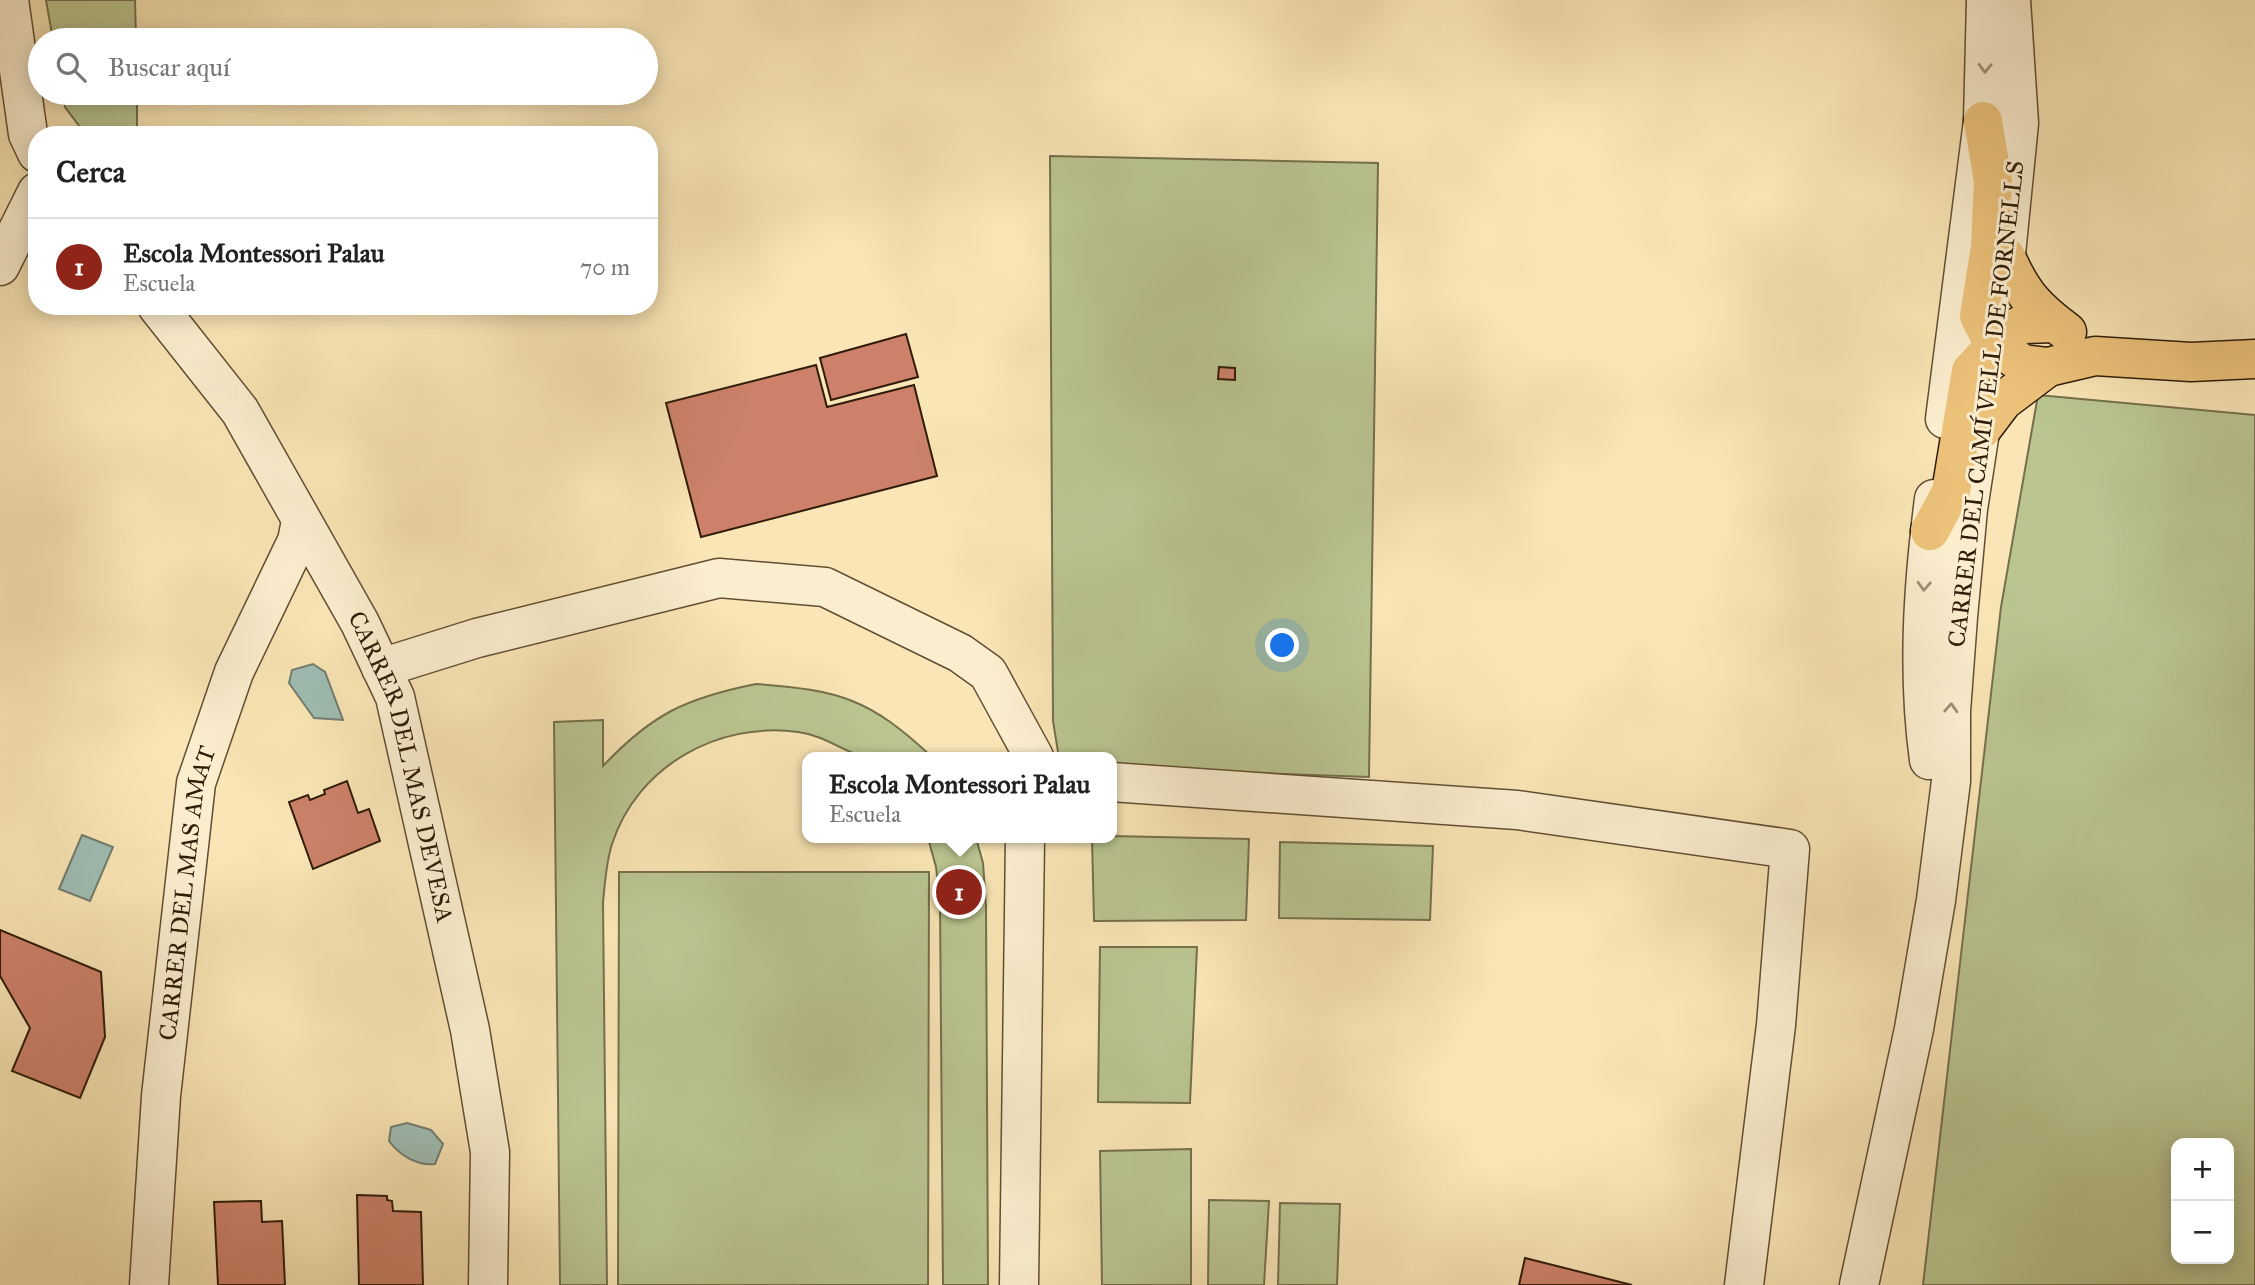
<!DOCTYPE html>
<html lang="es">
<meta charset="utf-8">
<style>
:root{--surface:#fff;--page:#f2f2f2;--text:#222;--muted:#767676;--line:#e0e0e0;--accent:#8f2418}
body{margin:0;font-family:"IM FELL Great Primer",serif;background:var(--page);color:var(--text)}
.controls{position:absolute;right:21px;bottom:21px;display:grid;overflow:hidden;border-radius:14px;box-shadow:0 4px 18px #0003}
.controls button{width:63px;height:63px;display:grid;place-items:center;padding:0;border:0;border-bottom:2px solid var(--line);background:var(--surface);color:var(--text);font:35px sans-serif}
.you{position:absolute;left:1283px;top:646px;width:24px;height:24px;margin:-18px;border:5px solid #fff;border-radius:50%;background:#1a73e8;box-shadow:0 0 0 10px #1a73e833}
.badge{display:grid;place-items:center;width:46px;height:46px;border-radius:50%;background:var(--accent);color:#fff;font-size:23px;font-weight:700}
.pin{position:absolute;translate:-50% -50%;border:4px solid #fff;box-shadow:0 2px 7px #0006}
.popup{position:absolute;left:802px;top:752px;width:315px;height:91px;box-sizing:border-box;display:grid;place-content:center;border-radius:14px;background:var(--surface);filter:drop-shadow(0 2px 5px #0005);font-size:23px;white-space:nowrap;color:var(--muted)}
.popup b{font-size:26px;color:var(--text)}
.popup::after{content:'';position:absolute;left:50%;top:100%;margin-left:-14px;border:14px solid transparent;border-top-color:var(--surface)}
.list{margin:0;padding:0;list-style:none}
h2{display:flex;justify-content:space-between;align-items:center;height:91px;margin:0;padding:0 28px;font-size:30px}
h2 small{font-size:23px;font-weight:400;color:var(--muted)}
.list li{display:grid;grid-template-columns:46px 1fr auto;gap:21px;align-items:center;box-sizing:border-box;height:98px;padding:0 28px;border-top:2px solid var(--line)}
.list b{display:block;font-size:26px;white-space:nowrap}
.list p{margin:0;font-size:23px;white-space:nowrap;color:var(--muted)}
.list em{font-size:23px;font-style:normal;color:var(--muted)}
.icon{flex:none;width:38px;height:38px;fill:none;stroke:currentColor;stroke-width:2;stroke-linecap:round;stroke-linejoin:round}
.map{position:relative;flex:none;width:2255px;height:1285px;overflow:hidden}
.search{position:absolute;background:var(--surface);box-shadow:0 4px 18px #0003;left:28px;top:28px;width:630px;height:77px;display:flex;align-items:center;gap:18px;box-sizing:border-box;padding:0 24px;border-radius:38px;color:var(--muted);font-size:26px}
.panel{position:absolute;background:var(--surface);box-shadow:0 4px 18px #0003;left:28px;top:126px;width:630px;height:189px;border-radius:28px}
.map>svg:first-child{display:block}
.green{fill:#bac590;stroke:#75704c;stroke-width:2;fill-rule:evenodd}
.water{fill:#9fbdb4;stroke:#737d6f;stroke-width:2}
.building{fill:#cd816a;stroke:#301c08;stroke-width:2}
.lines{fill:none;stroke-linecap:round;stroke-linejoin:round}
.minor-casing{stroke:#624e33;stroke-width:41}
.major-casing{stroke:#301c08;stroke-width:41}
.minor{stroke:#fbeecf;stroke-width:38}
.major{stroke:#ecc27a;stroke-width:38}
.oneway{stroke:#a09075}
.labels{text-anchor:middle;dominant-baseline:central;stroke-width:6;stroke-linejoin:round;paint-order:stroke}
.street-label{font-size:24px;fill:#301c08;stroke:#fbeecf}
</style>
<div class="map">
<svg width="2255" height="1285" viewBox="0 0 2255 1285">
<rect width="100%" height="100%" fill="#f9e5b5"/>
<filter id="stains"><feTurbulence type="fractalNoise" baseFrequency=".00286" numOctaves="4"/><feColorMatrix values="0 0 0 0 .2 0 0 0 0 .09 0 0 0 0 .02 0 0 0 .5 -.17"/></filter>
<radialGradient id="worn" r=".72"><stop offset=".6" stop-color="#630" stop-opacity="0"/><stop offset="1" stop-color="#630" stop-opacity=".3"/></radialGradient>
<g class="green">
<polygon points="46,0 135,0 136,40 53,40"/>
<polygon points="63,93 137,93 137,135 86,135 65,107"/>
<polygon points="1050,156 1378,163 1369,777 1111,768 1111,757 1062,757 1058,752 1053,721"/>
<path d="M2038,395L2255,415V1285H1923L2001,607ZM2176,1143H2229V1259H2176Z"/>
<path d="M756,684C840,690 870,699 932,757C914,757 878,762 863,757C840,749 822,735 798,732C719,721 637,766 612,844C606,863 605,883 603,902L607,1285H560L554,722L603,720V766C652,714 686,698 756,684Z"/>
<polygon points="1111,836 1249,839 1246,920 1094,921 1092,838"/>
<polygon points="928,838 976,838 983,863 986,906 988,1285 943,1285 940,903 936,867"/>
<polygon points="1280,842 1433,846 1430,920 1279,918"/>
<polygon points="619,872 929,872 928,1285 618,1285"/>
<polygon points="1100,947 1197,947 1190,1103 1098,1102"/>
<polygon points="1191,1149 1191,1285 1102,1285 1100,1151"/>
<polygon points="1209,1200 1269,1201 1264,1285 1208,1285"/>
<polygon points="1280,1203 1340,1204 1337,1285 1278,1285"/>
</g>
<g class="water">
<polygon points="313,664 325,672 343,720 314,718 289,683 292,670"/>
<polygon points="82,835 113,847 90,901 59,889"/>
<path d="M407,1123L431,1130L443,1144L435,1164C418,1166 400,1156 389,1141L391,1127Z"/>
</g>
<g class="building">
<polygon points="906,334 918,377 831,400 820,358"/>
<polygon points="816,365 827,407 914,385 937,476 701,537 666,403"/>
<polygon points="1219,367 1235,368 1235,380 1218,379"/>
<polygon points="347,781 358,813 369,809 380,841 313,869 289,802 308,795 310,800 325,794 324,790"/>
<polygon points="0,930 101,972 105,1037 80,1098 12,1071 30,1028 0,976"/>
<polygon points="357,1195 387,1196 387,1200 392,1201 393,1211 421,1212 423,1285 359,1285"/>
<polygon points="261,1201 262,1222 282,1221 285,1285 218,1285 214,1202"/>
<polygon points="1525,1258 1632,1285 1519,1285"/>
</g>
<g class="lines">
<defs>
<g id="minor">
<polyline points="9,0 28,134 37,153"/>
<polyline points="0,266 37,192"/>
<polyline points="2003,284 2019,123 2011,0"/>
<path id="s1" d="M157,306L240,411L360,623L395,697L470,1030L490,1152L488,1285"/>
<polyline points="1945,419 1983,121 1986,0"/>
<polyline points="381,668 477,638 719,578 825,587 960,653 988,673 1034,757"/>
<path d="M1929,760C1917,672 1923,586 1934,499"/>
<polyline points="1111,782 1517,810 1790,849 1776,1025 1744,1285"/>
<path id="s2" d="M149,1285L161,1096L196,783L234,672L297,541L301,521"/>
<polyline points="1019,1285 1025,838"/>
<polyline points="1859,1285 1914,1029 1936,900 1951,781 1951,711 1958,617 1968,509 1983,412"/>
</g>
<g id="major">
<polyline points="1983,121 1993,181 1990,247 1979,316 1994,345 2023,364 2048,367 2095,356 2191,362 2255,359"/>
<path d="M2006,257C2022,294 2035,308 2067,332"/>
<polyline points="1981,430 2003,401 2048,367"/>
<polyline points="1930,531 1951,492 1971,371 2008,331 2024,324 2054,323"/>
</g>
</defs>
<use href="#minor" class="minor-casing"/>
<use href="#major" class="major-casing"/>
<use href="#minor" class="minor"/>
<use href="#major" class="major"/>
</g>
<defs><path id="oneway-chevron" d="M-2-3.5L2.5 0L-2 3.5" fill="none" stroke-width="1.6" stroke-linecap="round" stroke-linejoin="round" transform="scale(1.75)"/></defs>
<g class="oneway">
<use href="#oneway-chevron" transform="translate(1985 68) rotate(92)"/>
<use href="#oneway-chevron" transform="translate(1924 586) rotate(93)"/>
<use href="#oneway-chevron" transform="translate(1951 708) rotate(-87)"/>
</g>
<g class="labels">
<g class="street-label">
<text transform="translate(1986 404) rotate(-83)">CARRER DEL CAMÍ VELL DE FORNELLS</text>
<text stroke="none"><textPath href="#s1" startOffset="528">CARRER DEL MAS DEVESA</textPath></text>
<text stroke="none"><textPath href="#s2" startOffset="394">CARRER DEL MAS AMAT</textPath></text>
</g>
</g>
<rect width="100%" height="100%" filter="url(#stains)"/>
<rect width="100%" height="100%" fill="url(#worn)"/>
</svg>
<div class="controls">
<button>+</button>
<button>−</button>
</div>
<div class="you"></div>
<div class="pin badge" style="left:959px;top:892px">1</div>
<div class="popup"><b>Escola Montessori Palau</b>Escuela</div>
<div class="search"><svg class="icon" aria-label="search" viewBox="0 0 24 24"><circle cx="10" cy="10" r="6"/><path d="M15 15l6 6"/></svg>Buscar aquí</div>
<section class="panel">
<h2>Cerca<small></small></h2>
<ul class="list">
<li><span class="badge">1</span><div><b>Escola Montessori Palau</b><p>Escuela</p></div><em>70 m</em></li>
</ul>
</section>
</div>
